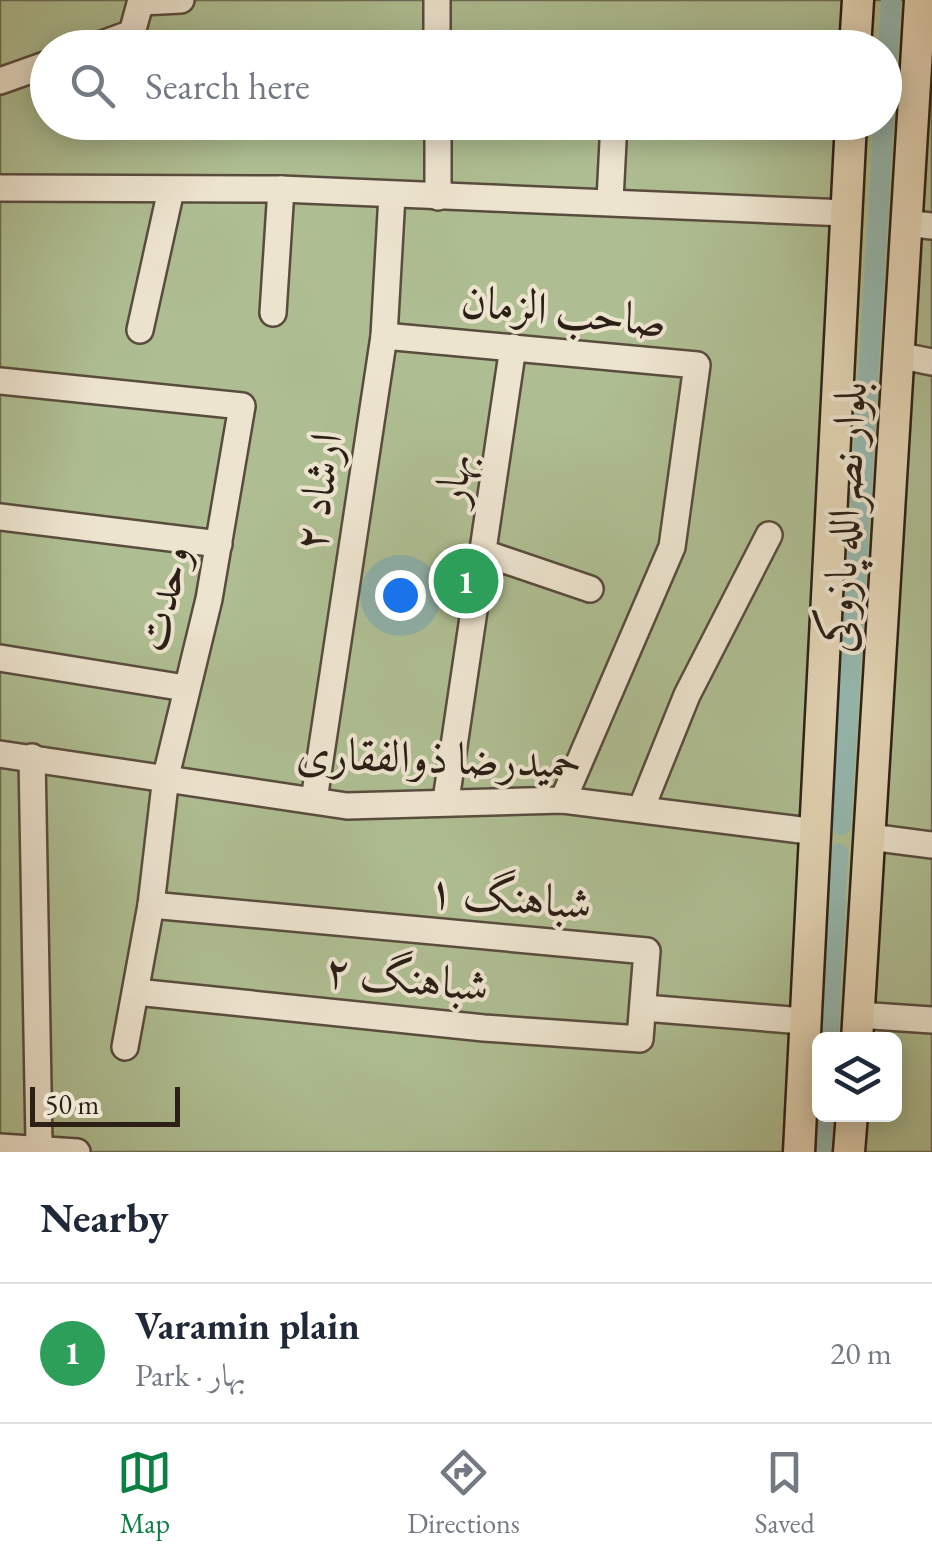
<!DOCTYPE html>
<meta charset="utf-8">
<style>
:root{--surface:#fff;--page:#f6f6f7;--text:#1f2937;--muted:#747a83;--line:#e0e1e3;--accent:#0b8043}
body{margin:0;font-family:"EB Garamond",Amiri,serif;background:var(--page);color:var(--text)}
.controls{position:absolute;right:30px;bottom:30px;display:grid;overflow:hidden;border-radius:15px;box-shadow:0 5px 25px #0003}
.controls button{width:90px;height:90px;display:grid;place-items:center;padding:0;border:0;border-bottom:2px solid var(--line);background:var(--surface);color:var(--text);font:50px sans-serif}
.scale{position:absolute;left:30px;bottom:25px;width:150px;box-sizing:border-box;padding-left:10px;border:5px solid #2b1f16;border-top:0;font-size:28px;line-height:35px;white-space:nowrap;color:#2b1f16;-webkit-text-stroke:8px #ede4cf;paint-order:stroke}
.you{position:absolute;left:400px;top:595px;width:35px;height:35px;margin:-25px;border:8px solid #fff;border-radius:50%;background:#1a73e8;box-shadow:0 0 0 15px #1a73e833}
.badge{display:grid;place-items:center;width:65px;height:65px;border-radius:50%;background:var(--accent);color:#fff;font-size:32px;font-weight:700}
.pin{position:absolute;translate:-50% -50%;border:5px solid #fff;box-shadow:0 2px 10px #0006}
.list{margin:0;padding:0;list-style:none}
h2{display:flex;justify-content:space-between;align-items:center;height:130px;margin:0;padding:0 40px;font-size:42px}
h2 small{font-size:32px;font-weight:400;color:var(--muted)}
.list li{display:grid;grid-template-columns:65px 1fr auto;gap:30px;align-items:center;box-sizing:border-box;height:140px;padding:0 40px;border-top:2px solid var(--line)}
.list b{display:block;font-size:38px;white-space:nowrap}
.list p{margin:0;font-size:32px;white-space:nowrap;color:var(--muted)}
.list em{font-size:32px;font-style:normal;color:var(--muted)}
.icon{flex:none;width:55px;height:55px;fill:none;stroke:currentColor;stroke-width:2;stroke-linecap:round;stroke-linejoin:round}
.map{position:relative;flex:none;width:932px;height:1152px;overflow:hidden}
.search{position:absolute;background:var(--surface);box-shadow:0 5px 25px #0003;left:30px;right:30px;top:30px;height:110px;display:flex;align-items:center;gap:25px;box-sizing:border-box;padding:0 35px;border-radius:55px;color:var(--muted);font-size:38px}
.sheet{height:270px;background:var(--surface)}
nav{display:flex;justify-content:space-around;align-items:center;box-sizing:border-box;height:140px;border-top:2px solid var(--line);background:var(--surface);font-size:28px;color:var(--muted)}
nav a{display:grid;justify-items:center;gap:5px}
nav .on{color:var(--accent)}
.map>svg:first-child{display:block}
.green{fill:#aebe92;stroke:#6c6e54;stroke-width:2.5;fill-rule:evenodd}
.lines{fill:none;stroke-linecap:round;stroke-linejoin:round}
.canal{stroke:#95b8b0;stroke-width:20}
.minor-casing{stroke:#594c3e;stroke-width:30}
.major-casing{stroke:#2b1f16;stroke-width:35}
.minor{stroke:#ede4cf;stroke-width:25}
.major{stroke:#e4d5b5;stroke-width:30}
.labels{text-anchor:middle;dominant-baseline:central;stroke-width:8;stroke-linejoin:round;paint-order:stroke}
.street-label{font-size:45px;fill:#2b1f16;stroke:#ede4cf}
</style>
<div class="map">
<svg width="932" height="1152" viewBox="0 0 932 1152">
<rect width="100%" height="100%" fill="#e4d5b5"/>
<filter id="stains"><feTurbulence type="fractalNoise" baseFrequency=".002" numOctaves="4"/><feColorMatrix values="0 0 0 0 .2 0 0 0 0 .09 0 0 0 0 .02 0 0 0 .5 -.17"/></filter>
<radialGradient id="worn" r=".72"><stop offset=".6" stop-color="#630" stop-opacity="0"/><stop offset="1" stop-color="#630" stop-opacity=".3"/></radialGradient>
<path class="green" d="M0,0H932V1152H0ZM48,48H884V122H48ZM820,1040H894V1114H820Z"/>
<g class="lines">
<g class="canal">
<polyline points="841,825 891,0"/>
<polyline points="828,1040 838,853"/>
<polyline points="821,1152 823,1114"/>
</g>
<defs>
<g id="minor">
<polyline points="437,0 437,48"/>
<polyline points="142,2 181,0"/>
<polyline points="91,48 132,33 141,0"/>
<polyline points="0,81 48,64"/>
<polyline points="438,122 438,197"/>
<polyline points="0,188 281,189 846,213"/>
<polyline points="610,200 614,122"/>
<polyline points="905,223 932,226"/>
<polyline points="273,313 281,189"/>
<polyline points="140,330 171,190"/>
<polyline points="384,336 697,365 672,547 563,800"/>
<polyline points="897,355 932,362"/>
<polyline points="0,381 242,406 209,599 166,776 151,905 125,1047"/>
<polyline points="0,517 219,544"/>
<polyline points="484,553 590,589"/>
<polyline points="0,658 185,688"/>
<polyline points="0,754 347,806 563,800 817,832"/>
<polyline points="32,757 39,1143"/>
<polyline points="314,800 384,336 392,195"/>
<polyline points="446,800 513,347"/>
<polyline points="641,809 687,695 769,535"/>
<polyline points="870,837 932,845"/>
<polyline points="136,992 484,1028 640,1039 647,951 151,905"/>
<polyline points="644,1008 803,1021"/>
<polyline points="858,1015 932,1020"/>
<polyline points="0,1147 77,1152"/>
</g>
<g id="major">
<polyline points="855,48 858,0"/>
<polyline points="857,1040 920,0"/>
<polyline points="799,1152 851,122"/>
<polyline points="849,1152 852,1114"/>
</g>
</defs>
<use href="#minor" class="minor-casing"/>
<use href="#major" class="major-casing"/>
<use href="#minor" class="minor"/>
<use href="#major" class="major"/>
</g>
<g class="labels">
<g class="street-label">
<text transform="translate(564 310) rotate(6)">صاحب الزمان</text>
<text transform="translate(452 479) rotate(-82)">بهار</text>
<text transform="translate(317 492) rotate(-81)">ارشاد ۲</text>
<text transform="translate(843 517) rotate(-87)">بلوار نصرالله پازوکی</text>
<text transform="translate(162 598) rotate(-77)">وحدت</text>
<text transform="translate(439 757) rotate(2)">حمیدرضا ذوالفقاری</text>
<text transform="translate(510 896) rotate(5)">شباهنگ ۱</text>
<text transform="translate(407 977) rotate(6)">شباهنگ ۲</text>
</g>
</g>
<rect width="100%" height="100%" filter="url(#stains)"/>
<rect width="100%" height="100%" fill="url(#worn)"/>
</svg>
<div class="controls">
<button><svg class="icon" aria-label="layers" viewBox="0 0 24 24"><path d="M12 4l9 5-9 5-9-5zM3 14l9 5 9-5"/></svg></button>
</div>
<div class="scale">50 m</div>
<div class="you"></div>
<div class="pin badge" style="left:466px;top:581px;background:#2e9e5b">1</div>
<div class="search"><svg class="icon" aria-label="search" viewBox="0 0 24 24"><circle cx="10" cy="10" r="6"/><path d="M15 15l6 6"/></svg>Search here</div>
</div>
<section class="sheet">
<h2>Nearby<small></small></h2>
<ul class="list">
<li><span class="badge" style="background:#2e9e5b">1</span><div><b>Varamin plain</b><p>Park · بهار</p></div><em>20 m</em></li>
</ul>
</section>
<nav>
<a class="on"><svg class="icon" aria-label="map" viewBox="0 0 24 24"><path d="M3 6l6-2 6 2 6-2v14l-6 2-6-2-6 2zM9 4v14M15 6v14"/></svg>Map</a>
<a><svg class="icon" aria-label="directions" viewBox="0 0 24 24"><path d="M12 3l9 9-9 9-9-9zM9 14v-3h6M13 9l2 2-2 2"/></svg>Directions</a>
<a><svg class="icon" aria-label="saved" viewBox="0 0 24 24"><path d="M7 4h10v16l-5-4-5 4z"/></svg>Saved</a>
</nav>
